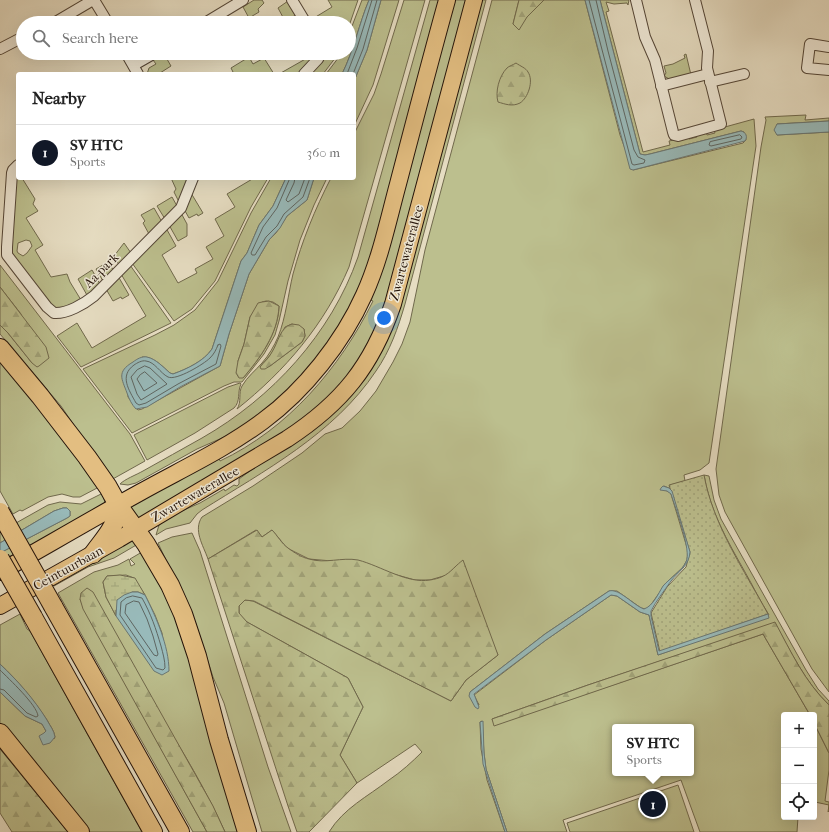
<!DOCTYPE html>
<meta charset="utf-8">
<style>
:root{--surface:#fff;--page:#f6f6f6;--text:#222;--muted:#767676;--line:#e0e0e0;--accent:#111827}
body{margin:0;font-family:"IM FELL French Canon",serif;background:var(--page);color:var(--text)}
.controls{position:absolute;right:12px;bottom:12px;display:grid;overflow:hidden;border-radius:4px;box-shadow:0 4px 16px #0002}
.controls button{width:36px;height:36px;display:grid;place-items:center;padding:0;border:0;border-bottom:1px solid var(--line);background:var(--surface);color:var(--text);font:20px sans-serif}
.you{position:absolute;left:384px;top:318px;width:14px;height:14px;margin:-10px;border:3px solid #fff;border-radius:50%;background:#1a73e8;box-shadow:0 0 0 6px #1a73e833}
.badge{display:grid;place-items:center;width:26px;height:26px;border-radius:50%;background:var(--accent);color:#fff;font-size:13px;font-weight:700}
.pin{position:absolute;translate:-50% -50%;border:2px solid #fff;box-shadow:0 1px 4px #0006}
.popup{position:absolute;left:612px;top:724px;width:82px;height:52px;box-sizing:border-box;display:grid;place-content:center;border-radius:4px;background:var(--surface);filter:drop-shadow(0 1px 3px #0005);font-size:13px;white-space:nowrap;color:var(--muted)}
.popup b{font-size:15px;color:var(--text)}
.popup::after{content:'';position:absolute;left:50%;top:100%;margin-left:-8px;border:8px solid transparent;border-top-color:var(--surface)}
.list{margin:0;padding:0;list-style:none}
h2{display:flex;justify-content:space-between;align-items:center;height:52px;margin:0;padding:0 16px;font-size:17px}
h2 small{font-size:13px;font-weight:400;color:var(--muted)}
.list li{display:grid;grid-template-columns:26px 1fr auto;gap:12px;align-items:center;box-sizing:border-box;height:56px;padding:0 16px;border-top:1px solid var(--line)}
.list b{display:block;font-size:15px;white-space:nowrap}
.list p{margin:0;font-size:13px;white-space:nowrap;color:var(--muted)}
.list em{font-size:13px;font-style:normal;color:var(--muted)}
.icon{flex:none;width:22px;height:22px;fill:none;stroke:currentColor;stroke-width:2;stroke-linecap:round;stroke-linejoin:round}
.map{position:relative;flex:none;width:829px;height:832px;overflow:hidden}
.search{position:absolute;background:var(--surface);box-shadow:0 4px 16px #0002;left:16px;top:16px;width:340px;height:44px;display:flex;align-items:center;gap:10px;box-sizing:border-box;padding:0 14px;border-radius:22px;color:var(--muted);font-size:15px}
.panel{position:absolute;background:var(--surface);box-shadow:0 4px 16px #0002;left:16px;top:72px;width:340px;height:108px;border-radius:4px}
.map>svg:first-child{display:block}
.grass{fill:#bcbf8e;stroke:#70694c;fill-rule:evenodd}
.forest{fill:url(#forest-firs);stroke:#70694c}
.wetland{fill:url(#wetland-marsh);stroke:#70694c}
.park{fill:url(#park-dots);stroke:#70694c}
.water{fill:#98baba;stroke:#6a7773}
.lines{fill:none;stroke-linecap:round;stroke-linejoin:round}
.shore{stroke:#5e6662;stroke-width:1}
.street-casing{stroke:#544637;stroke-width:12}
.primary-casing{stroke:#241309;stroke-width:18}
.highway-casing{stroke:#241309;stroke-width:20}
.street{stroke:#efe9d7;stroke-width:10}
.primary{stroke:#e3be81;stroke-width:16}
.highway{stroke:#e3be81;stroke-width:18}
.highway-bridge-casing{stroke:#241309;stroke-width:20;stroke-linecap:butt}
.highway-bridge{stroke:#e3be81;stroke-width:18}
.labels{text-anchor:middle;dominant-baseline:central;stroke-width:3;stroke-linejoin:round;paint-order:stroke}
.street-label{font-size:13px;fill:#241309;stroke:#efe9d7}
</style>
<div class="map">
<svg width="829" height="832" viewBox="0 0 829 832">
<defs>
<pattern id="forest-firs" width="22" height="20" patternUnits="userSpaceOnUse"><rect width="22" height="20" fill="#bcbf8e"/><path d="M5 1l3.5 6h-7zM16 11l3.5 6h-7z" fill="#a1a379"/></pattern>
<pattern id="wetland-marsh" width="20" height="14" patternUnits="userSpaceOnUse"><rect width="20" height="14" fill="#bcbf8e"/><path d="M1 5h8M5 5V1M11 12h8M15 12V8" fill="none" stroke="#a1a379"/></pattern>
<pattern id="park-dots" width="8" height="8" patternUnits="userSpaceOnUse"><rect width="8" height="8" fill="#bcbf8e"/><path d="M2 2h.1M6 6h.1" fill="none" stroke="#a1a379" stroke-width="1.8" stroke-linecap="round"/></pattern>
</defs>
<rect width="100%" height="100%" fill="#e6ddc2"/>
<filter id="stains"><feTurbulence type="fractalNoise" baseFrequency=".005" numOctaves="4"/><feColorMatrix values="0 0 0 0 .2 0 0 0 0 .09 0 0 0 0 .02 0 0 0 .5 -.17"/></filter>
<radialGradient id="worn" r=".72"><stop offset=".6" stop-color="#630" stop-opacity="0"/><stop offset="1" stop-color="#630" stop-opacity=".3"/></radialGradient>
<g class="grass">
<polygon points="254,0 262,0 264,3 258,9 259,12 249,18 243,7"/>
<polygon points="328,0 358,0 349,26 349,23 310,23 309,21 332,7"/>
<path d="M362,0H369C359,24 354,50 342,74H326L342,53H349V34Z"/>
<polygon points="381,0 399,0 373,85 354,126 354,81 367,50"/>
<path d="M404,0H425L349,267C325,324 285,371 237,409C242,402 238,393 242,386C247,377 256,370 262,363C269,355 274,346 278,337C286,317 288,295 293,274C302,241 315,209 331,178H354V134L374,94L381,74ZM292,324L304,329L305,336L302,342L270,366L260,367L272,353L285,327Z"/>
<path d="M430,0H441L375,247L353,305L316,361L268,410L231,434L197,449L136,483L128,485L120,484C125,479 136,475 143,471C163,460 182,449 202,438C272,398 331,334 358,257Z"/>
<path d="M452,0H468L387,302C356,398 291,433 208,480C192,489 176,498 160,507C152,511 145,516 136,520L128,510V505C153,492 177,478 202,464C221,454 240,444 257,431C314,391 360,331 382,264ZM370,300L373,301C340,368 288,429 220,461L219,458C288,419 334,371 370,300Z"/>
<path d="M479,0H486L405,304C398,328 390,351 376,371C334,434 264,471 202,510L197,514L190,523L166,529L156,535L159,525L168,517L200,503L224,489L225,491L234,485L237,486L239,484V479L273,454L366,372Z"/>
<path d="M492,0H519L513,24L527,17L544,0H585L620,135L633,170L743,143L746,140L744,132L741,131L650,154L645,155L640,154L600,0H629L628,5L627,3L614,4L606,2L609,11L606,12L643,152L670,145L669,141L688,137L689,139L697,137L696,134L706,132L707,135L715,133L714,130L754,119L756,146L709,463L700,470L684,475L685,481L670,485L671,489L664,486L661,488L669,492L671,494L688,551L687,560L683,567L667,582L650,606L646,609L641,608L617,591H609L545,634L470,692L479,705L474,695L546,640L611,595L617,596L640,612L649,615L658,655L769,615C760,601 753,586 745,572C727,540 710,511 704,475L709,476L714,500L721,519L806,670L818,689L829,701V705C805,682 791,652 775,623L588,685L492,719L495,725L763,634L810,715H784V817H798L797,832H700L681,780L563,820L567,832H507L486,769L484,753L482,721L480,722L481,749L487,780L505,832H329C344,808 367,797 389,780C401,772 412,762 422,752L415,744L357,783L340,755L363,707L348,678L247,622L239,614V606L245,600L253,601L451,701L466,680L498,655L457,565L447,575L430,580H415L397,575L332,561L309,559L287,548L272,530L262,537L256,530L208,559C203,545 193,530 202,517L253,486L302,453L325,434L342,428L360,411L376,391L393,362L402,344L410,322L425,250ZM615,727H691V773H615Z"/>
<polygon points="288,1 296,15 285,21 278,8"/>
<polygon points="307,53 317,53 315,58 299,74 279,74 309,57"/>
<polygon points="327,53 339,53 323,74 310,74 324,60"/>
<polygon points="164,54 171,66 160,73 160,74 147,74 149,68 156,64 153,60"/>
<polygon points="686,54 691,75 671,80 664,76 666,73 664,66 673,64 685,58 684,55"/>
<polygon points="249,57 253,64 264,58 274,74 229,74 233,72 231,68"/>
<polygon points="806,115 805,120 829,118 829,121 777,124 777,135 829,132 829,692 812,669 725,512 719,495 716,469 761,147 766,120 765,117"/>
<path d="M18,172V178H22L35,199L33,204L38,211L26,218L43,245L35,250L51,277L67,274L70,282L81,300L63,308L55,309L11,256L16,173ZM26,240L30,241L32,246L27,253L23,256L18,253L17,251L18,243Z"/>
<polygon points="171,178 189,178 179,202 174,192 176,189"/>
<polygon points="254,178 268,178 251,207 215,281 192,309 174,321 132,263 166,228 176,246 162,255 178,283 197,273 195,269 213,259 206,247 224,236 215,219 235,207 227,194"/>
<path d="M271,178H286L273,206L259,225L247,253L241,261L212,349C204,361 187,369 173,374L170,373C162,366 153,356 142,357L128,394V397L138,410L142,409L220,366L229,334L249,274L269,240L276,233L287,216L307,200L314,178H327L314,205L300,240L288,281L279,321L275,335L264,354L242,382H234L224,386L132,433L83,369L155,335L174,325L195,310L218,281L251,213ZM266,301L273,302L279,306C278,334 260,358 243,378L238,361L244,344L250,317L262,302Z"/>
<polygon points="191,193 203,213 198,216 197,214 189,218 184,209"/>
<polygon points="172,197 177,206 165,219 157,206"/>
<polygon points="154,208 162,222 149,234 143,223 145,221 141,215"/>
<polygon points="181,213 187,224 187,236 178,241 169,225"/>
<polygon points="124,243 131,253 119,265 114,256"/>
<polygon points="108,262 114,271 103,281 96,269"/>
<polygon points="0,265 130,434 145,461 111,480 61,406 0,334 0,325 8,333 32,363 21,314 0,287"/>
<polygon points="130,265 171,323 81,367 57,336 77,323 92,348 146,316 121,274"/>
<polygon points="92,270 100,284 88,297 78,279"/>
<polygon points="118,276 129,295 122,299 121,297 113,301 106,289"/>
<polygon points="0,358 99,487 80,497 73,497 62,494 48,497 22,511 20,510 13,514 0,491"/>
<path d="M240,383L241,384C237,392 241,401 234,408L195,433L147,460L134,435L228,387Z"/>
<polygon points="103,493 105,504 0,562 0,553 67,518 70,516 70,511 67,508 63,508 54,511 0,543 0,532 48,505 60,502 81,504"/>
<polygon points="192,533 200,551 268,767 291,832 262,832 224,703 213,677 196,624 158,543 172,537"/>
<polygon points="133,537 138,544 114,558 88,567 54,586 52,582"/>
<path d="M142,552L168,601L179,627L241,832H225C187,748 132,674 80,599L84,609L207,832H193L58,593L94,572L118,565L129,559L131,566L135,564L130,559ZM126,575L134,578L145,595L155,615L162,633L164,646L116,616L106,597L103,582L107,576Z"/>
<path d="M20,614L27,629L30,631L142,832H90L0,723V692L25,716L42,724L46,731L54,739L55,737C54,730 50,726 47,720C33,699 18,681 0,664V625Z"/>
<polygon points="814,723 829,753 829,770 825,801 829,802 829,811 828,812 829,805 815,802 816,793 814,792"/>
<polygon points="678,785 694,832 570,832 567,823"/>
</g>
<g class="forest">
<polygon points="519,0 544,0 527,17 519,30 513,24"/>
<path d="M516,63C520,66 526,68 528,72C534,81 528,98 520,103C512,107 505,104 498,102C495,92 499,76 507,68C509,66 513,65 516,63Z"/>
<polygon points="0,287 46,347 49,358 39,366 37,367 32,363 8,333 0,325"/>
<path d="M269,301L279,306C278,334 260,358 243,378H239L236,373L238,361L244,344L250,317L258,303L262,302Z"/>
<path d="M292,324L299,325L304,329L305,336L302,342L270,366L265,369H261L260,367C264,362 269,358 272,352C278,343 280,327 292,324Z"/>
<path d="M257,530L262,537L272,530C277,535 282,544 288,548C293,552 303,558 309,559C325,564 342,557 358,560C381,566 407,584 430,580C449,577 450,570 463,560L498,655L466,680L451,701L254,601L245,600L239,606V613L247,622L348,678L363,707L340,755L357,783L309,832H297L288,806L208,559Z"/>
<polygon points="87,588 93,592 213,806 225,832 207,832 83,609 80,599 81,593"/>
<path d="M775,622C791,652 805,682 829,705V753L814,723V715H810L763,634L494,726L492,719L588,685Z"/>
<polygon points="0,749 68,832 12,832 0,813"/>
</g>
<polygon class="wetland" points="120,575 135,578 145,595 138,592 132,592 116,610 116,616 106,597 103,582 107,576"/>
<path class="park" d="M704,475C713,525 744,570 768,614L660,652L651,613L667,587L686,567L690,552L669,485Z"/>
<g class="water">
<path d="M369,0H381L367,50L354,81V74H342C354,50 359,24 369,0Z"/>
<path d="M585,0H600L640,154L645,155L650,154L741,131C746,132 748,137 745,141L633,170L630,169Z"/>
<polygon points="829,121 829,132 777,135 774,130 777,124"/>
<path d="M286,178H314L307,200L287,216L280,228L269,240L249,274L229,334L220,366L180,387L147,407L136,409C132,405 129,399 127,393C122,379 116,372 133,362C137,359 142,356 147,357C156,359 163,367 170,373L173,374C187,369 204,361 212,349L241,261L247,253L259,225L273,206Z"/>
<path d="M663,486L669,488L672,491L690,552C689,566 679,571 671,581C664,591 656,601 651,611V616L659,651L768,614L769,618L658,655L649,615L640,612L617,596L611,595L546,640L474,694L479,707L478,709L475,707L469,696L470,692L545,634L609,591C619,588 633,605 644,609C653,606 658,594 663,586C670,578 682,571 686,562C692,551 675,507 671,494L667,491L660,490L661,488Z"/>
<polygon points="63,508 67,508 70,511 70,516 67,518 0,553 0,543 54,511"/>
<path d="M132,592H138L145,595C156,617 169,646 169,671L162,675L154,671L116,616L117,600L124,595Z"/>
<path d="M0,664C18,681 34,699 47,720C50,726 54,730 55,737L50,743L43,745L39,736L44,733L46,731L42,724L25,716L0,692Z"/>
<polygon points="480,722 483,721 484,753 486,769 507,832 505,832 483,764"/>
</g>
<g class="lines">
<g class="shore">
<polyline points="589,0 632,164 634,165 644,163 645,160 638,157 634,150 608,51 596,0"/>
<polyline points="347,74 357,48 372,0"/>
<polyline points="353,74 363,49 377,0"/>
<polygon points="740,135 742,137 741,139 711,146 709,145 710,142"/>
<polyline points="290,178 277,208 263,227 251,253 252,255 255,255 266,237 277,226 284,214 303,197 310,178"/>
<polyline points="295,178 294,183 286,200 288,202 299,194 305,178"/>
<path d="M218,345L220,344L221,346L216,364L178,384L146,403L139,405L136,403C129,390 119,376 134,365C137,363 142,360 146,361C155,362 160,373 168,377C176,381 204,364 210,358C214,354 216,350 218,345Z"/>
<polygon points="145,366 150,368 167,384 141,400 137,394 131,377 137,370"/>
<polygon points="145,372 157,383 144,391 137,379 140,375"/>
<path d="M133,596L142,598C151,614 156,629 161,646C163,654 165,660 165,668L163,670L156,668L120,615L121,602L126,598Z"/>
<polygon points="134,601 139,602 147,619 153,636 158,654 157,656 154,655 125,613 126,605"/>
<path d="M0,670C9,679 37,705 38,716L36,717L27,713L4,690L0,689"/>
</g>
<defs>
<g id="street">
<polyline points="94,0 108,23"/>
<polyline points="292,0 306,23"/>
<polyline points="636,0 645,37 655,60 673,132 674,135 678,136 721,124 707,68 708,51 695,0"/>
<polyline points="54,23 93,0"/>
<polyline points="205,23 243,0"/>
<polyline points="829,47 810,44 807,68 829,70"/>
<polyline points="0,49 23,37"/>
<polyline points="126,53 138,74"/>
<polyline points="134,65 155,53"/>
<polyline points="304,74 318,59 321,53"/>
<polyline points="710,82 744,74"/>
<polyline points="661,86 708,74"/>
<path d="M18,165L13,170L12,173L7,247V255L47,307L54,313C67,314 84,304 94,296L181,208L193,178"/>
</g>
<g id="primary">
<path d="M0,572C46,546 92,519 139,493C180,470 224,450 263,421C304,391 343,342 364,295C380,260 388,221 398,184C414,123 430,61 447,0"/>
<path d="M0,606L119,539L287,439C342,403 372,366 393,304L474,0"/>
</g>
<g id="highway">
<polyline points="0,348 40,396 87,457 108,487 118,505 146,544 170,585 183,614 197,656 219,740 247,832"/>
<path d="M93,554C105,537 117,527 118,505"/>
<polyline points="53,606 180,832"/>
<polyline points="33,617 153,832"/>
<polyline points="0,733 80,832"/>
</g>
</defs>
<use href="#street" class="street-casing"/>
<use href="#primary" class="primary-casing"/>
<use href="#highway" class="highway-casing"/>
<use href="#street" class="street"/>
<use href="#primary" class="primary"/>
<use href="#highway" class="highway"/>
<defs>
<g id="highway-bridge">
<polyline points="0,512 53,606"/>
<polyline points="0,559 33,617"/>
</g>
</defs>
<use href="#highway-bridge" class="highway-bridge-casing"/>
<use href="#highway-bridge" class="highway-bridge"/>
</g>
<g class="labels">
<g class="street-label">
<text transform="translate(406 253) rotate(-75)">Zwartewaterallee</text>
<text transform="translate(101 270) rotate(-45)">Aa-park</text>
<text transform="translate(195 494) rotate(-30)">Zwartewaterallee</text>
<text transform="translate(68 568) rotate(-29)">Ceintuurbaan</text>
</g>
</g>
<rect width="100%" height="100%" filter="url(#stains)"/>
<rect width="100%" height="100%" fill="url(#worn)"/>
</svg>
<div class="controls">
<button>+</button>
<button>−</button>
<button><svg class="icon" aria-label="locate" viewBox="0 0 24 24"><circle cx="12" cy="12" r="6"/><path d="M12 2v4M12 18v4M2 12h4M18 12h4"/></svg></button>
</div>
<div class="you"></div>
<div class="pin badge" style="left:653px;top:804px">1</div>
<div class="popup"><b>SV HTC</b>Sports</div>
<div class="search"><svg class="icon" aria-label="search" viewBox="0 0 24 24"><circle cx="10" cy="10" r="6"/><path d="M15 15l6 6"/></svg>Search here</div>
<section class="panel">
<h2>Nearby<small></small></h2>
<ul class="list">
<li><span class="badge">1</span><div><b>SV HTC</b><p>Sports</p></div><em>360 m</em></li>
</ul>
</section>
</div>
